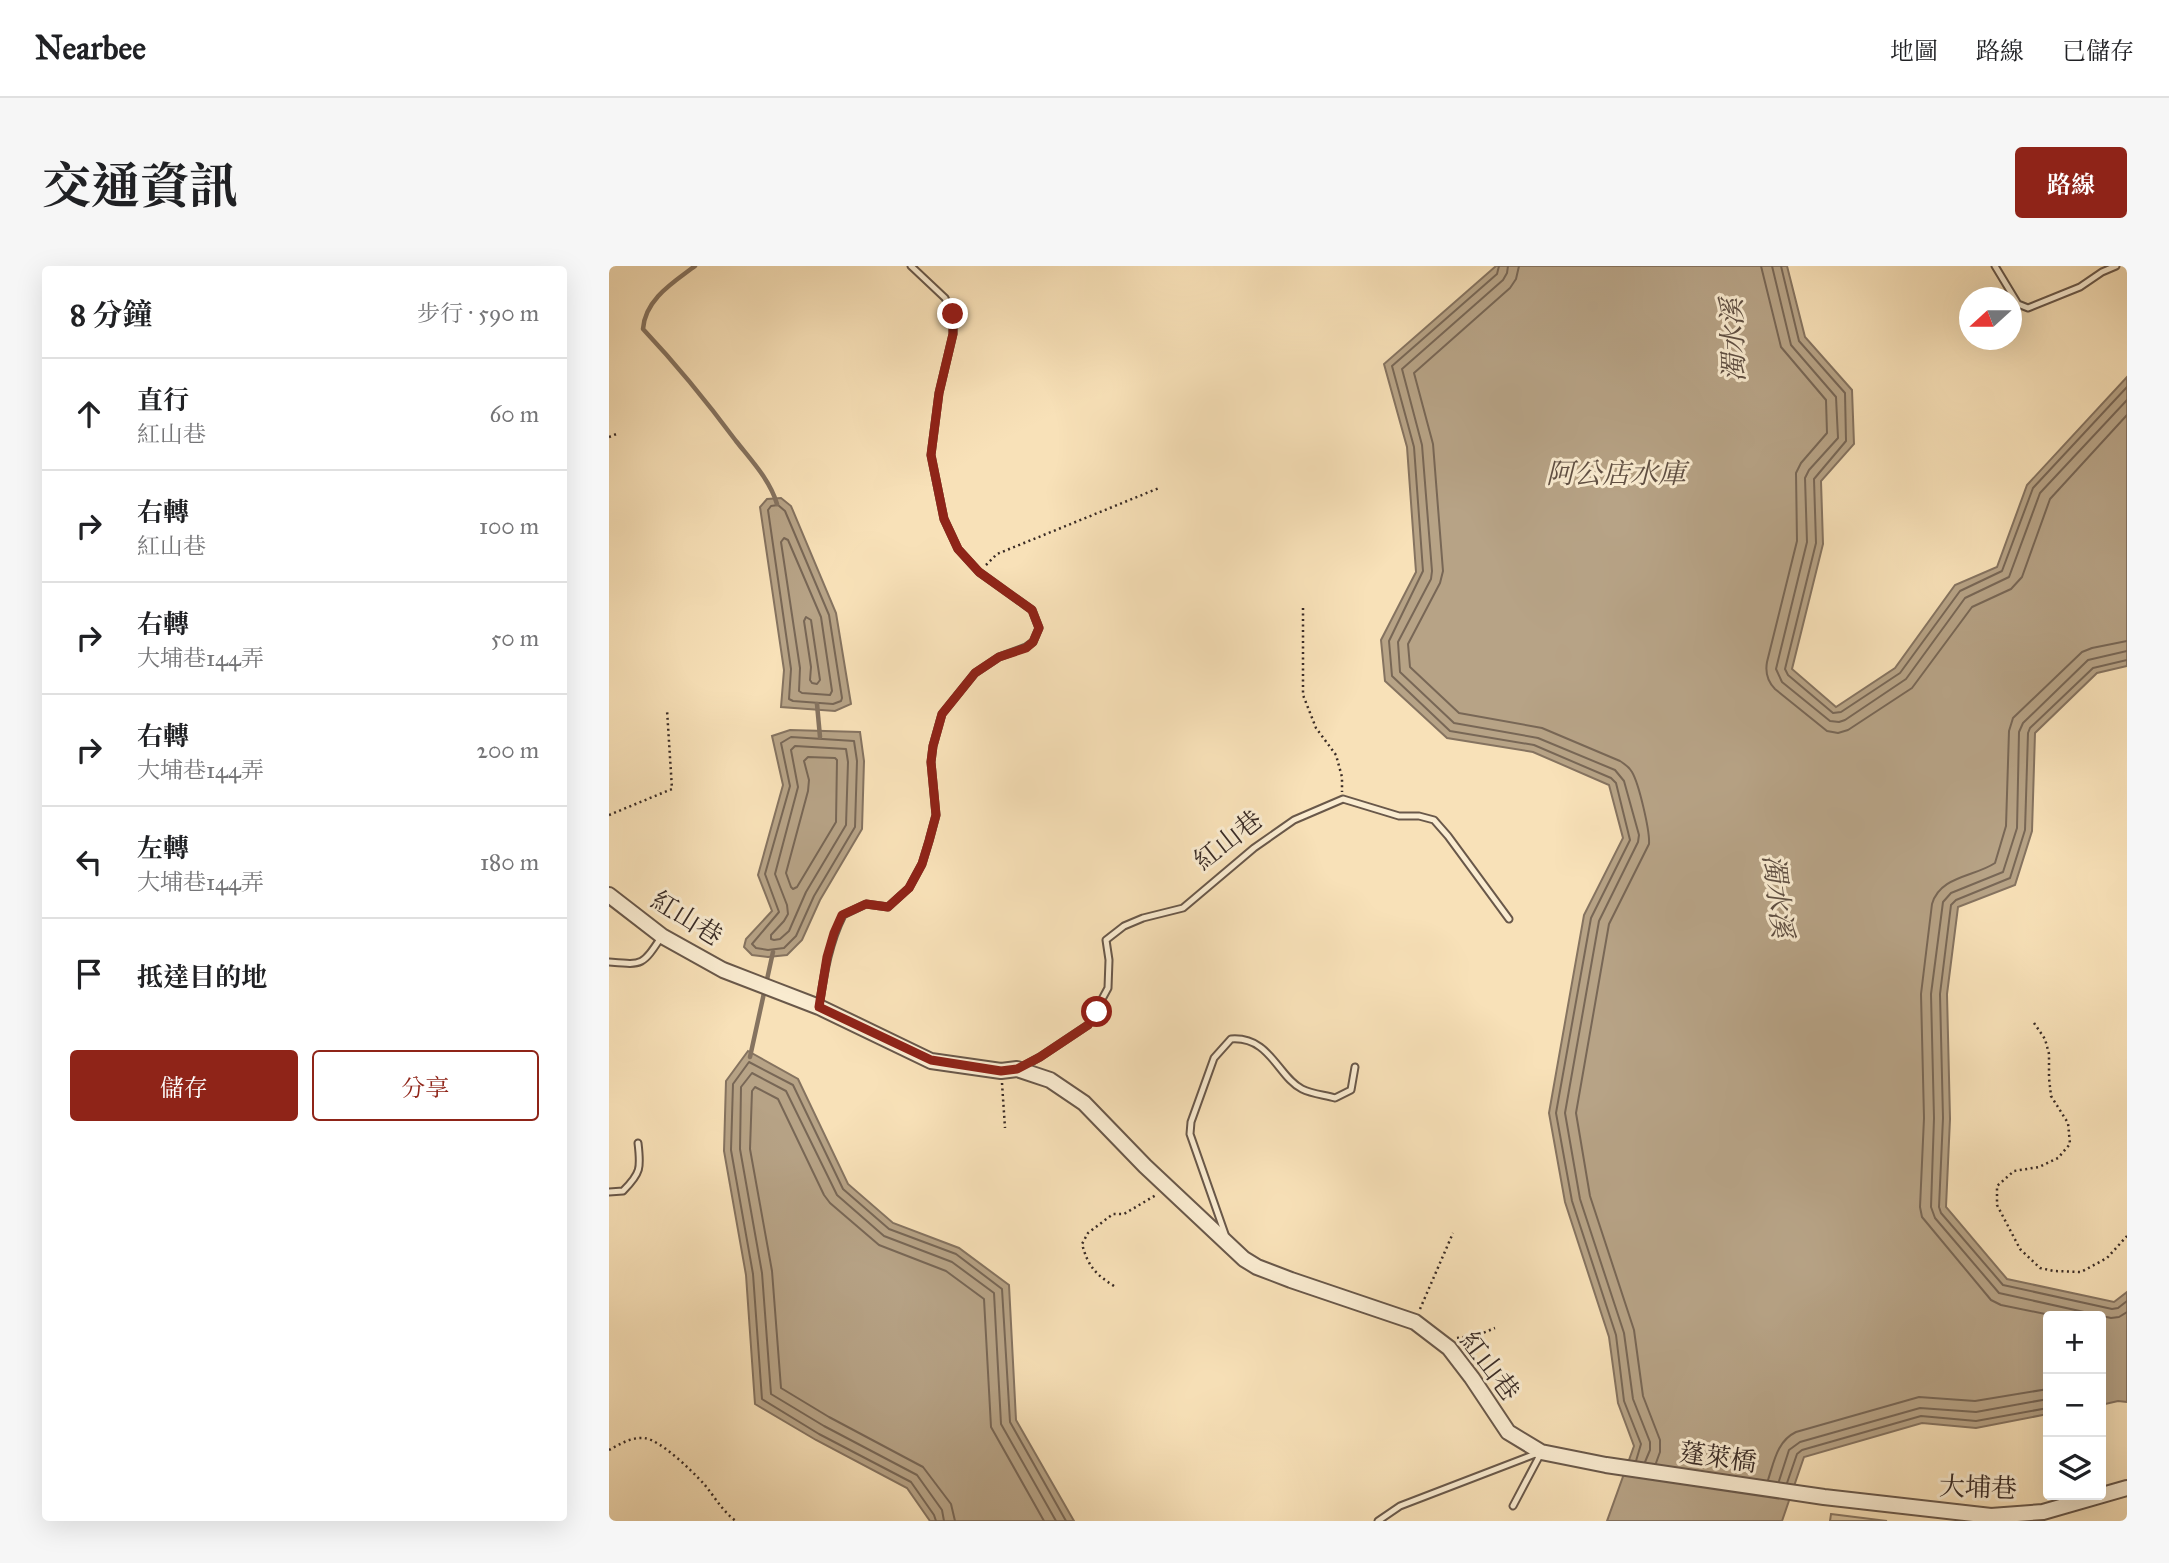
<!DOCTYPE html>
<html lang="zh-TW">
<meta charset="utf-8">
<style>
:root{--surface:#fff;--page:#f6f6f6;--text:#202124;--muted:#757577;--line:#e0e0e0;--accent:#8f2418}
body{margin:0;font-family:"IM FELL Great Primer","Noto Serif TC",serif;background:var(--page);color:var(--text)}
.controls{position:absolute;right:21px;bottom:21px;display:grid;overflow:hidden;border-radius:7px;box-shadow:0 7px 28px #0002}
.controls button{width:63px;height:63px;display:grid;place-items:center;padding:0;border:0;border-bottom:2px solid var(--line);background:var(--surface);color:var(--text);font:35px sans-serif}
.compass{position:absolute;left:1350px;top:21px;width:63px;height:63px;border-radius:50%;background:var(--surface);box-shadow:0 7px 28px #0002;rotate:249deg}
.stop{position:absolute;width:21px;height:21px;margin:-16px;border:5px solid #8f2418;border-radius:50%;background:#fff}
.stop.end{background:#8f2418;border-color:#fff;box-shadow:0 2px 7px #0008}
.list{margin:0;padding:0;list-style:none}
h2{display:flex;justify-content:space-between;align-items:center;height:91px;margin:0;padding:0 28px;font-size:30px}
h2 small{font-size:23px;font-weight:400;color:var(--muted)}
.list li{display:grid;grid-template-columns:46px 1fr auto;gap:21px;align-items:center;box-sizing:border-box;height:112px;padding:0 28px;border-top:2px solid var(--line)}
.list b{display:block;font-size:26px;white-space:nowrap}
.list p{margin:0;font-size:23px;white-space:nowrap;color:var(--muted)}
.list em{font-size:23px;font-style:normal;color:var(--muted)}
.actions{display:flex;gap:14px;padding:21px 28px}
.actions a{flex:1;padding:16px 0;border:2px solid var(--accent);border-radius:7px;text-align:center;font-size:24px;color:var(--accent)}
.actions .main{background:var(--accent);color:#fff}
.icon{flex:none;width:38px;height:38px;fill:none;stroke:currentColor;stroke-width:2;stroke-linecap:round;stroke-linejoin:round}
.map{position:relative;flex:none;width:1518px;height:1255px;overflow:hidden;border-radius:7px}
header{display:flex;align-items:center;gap:42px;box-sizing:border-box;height:98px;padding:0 35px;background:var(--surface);border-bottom:2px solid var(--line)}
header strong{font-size:33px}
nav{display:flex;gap:38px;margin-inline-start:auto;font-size:24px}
.intro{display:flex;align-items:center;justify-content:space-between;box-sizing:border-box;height:168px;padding:0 42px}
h1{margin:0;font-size:49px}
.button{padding:18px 32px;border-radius:7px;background:var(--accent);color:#fff;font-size:24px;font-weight:700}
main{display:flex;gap:42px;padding:0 42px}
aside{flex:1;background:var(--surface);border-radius:7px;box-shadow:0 7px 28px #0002}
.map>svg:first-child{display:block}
.green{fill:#d8c29f;stroke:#887662;stroke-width:2}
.water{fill:#b7a386;stroke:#857360;stroke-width:2}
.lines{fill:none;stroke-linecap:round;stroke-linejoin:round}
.shore{stroke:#786756;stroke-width:2}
.stream{stroke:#857360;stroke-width:4.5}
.service-casing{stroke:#69584a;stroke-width:9}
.tertiary-casing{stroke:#69584a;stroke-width:18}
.path{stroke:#392b26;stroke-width:2.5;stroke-dasharray:2 3.5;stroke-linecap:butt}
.service{stroke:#faecd1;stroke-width:5}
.tertiary{stroke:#faecd1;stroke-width:14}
.route{stroke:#8f2418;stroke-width:9}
.labels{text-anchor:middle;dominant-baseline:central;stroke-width:6;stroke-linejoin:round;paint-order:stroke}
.street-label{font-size:26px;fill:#392b26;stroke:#faecd1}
.water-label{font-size:28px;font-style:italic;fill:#5f4f43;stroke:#faecd1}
</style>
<header>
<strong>Nearbee</strong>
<nav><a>地圖</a><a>路線</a><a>已儲存</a></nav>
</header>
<div class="intro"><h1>交通資訊</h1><a class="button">路線</a></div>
<main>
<aside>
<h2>8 分鐘<small>步行 · 590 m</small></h2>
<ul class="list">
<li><svg class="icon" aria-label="ahead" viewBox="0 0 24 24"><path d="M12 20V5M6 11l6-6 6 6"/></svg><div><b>直行</b><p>紅山巷</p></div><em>60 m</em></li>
<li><svg class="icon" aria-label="right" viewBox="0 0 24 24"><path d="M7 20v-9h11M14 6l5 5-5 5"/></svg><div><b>右轉</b><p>紅山巷</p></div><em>100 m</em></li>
<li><svg class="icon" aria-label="right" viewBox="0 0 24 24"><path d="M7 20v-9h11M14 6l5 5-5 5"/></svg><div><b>右轉</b><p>大埔巷144弄</p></div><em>50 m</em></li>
<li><svg class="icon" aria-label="right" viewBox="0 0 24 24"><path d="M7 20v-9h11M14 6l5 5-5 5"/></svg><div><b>右轉</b><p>大埔巷144弄</p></div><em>200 m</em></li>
<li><svg class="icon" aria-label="left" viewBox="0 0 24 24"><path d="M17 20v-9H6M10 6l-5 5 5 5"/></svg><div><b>左轉</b><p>大埔巷144弄</p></div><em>180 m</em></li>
<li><svg class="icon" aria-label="arrive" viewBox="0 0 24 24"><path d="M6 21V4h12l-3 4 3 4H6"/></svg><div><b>抵達目的地</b></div></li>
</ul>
<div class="actions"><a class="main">儲存</a><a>分享</a></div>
</aside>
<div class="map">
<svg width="1518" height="1255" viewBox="0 0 1518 1255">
<rect width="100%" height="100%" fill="#f8e1b8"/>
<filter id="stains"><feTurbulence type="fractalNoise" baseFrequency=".00286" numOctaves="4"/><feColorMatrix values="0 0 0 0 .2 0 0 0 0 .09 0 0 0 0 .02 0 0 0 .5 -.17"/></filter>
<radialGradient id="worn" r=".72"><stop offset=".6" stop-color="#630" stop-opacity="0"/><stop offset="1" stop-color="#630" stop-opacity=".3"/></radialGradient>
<polygon class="green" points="1222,1248 1278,1255 1221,1255"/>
<g class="water">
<polygon points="887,0 1178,0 1196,71 1243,124 1245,178 1212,215 1214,278 1183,403 1227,441 1286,402 1346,319 1388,301 1418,219 1518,111 1518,400 1488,407 1426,467 1423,565 1406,619 1349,641 1338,728 1341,853 1337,941 1398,1013 1505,1036 1518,1026 1518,1136 1509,1135 1492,1139 1492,1050 1439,1050 1439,1148 1367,1162 1313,1157 1195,1191 1173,1255 998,1255 1025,1180 1009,1137 1000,1071 956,936 940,847 975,649 1014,572 1000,519 924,486 838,472 776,415 772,374 807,306 798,181 775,98"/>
<polygon points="172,232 182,240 227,347 242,438 226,445 172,441 175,404 151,241 158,233"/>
<polygon points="181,464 251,466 255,495 253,563 211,634 193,674 178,689 159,691 143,689 135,681 137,673 163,645 149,609 174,519 163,470"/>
<polygon points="139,785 189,813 239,918 284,957 350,982 400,1019 407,1154 465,1255 321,1255 298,1222 207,1174 146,1138 137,1009 115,885 117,815"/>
</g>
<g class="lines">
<g class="shore">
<polyline points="890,0 888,8 783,100 805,181 814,305 780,375 783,410 841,465 925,479 1002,512 1007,517 1021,574 982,652 947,847 963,935 1007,1069 1015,1135 1032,1178 1027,1195"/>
<polyline points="899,0 898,7 894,14 793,103 813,179 823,305 822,313 789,376 791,406 845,457 929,472 1006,504 1015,515 1030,569 1029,576 990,655 956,847 971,933 1015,1067 1024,1133 1041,1176 1041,1184 1036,1196"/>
<path d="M910,0L907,13L901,22L805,107L824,178L834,305L831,317L799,378L801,401L850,447L933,462L1011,495C1016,498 1020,501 1023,506C1030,518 1041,565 1040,578L1000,658L967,847L981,930L1025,1064L1034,1130L1051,1174V1186L1047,1197"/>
<path d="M1152,0L1172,81L1217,134L1218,167L1192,197L1187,207L1188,275L1158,396C1156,407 1158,415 1166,423L1218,465L1229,467L1239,464L1303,422L1363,341L1402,323L1413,311L1441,233L1518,149"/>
<polyline points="1163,0 1182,79 1227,131 1229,172 1200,204 1196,212 1198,276 1167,403 1173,416 1221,455 1230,456 1236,454 1297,413 1356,332 1400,311 1431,227 1518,134"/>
<polyline points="1172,0 1190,75 1236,127 1237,175 1205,213 1207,277 1176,403 1179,409 1224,447 1232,446 1291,407 1351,325 1393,305 1424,222 1518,121"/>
<polygon points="169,239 176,245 220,349 233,432 232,435 224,438 184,435 180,433 182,403 159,244 162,240"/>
<polygon points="175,272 179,274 212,351 223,425 221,429 193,427 190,425 191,402 172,276"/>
<polygon points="197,351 202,354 211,414 208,418 203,417 201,414 202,401 195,355"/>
<polyline points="1518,385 1479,394 1414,457 1410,466 1408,562 1394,606 1342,627 1334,636 1322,728 1325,852 1322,941 1326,952 1390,1027 1502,1052 1510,1051 1518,1046"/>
<polyline points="1518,394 1484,402 1421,462 1419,467 1416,564 1401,612 1347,634 1342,639 1331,728 1334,852 1330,941 1332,947 1394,1019 1503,1043 1509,1042 1518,1035"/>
<polygon points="182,471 245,475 248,495 246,561 205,630 187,670 175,682 159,684 147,682 143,678 170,646 156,608 181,520 172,477"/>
<polygon points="186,480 237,483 239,496 237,559 197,626 180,665 171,673 165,674 162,673 162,669 175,655 179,648 178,639 166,608 189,521 182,484"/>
<polygon points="199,491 226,492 228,494 227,556 188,621 184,623 182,621 177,607 199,525 200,514 195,495"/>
<path d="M1446,1050L1392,1039L1382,1034L1313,951L1311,941L1315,852L1312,728L1323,638C1331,610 1365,611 1386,597L1397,560L1400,465L1404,452L1473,386L1483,382L1518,375"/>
<path d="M1159,1214C1165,1196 1168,1175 1187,1166L1310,1131L1366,1135L1439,1123"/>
<polyline points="1170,1215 1180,1184 1191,1176 1311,1142 1367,1146 1439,1133"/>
<polyline points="1178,1217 1188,1188 1193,1184 1312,1150 1367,1155 1439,1142"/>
<polyline points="327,1255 325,1249 302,1216 210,1168 153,1133 144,1008 122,884 124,818 140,796 184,819 234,923 280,963 347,988 393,1023 401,1156 457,1255"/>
<polyline points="335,1255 333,1244 308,1209 215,1160 162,1128 153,1007 131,883 132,821 143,807 177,825 228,929 275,970 343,996 385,1027 392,1158 447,1255"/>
<polyline points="346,1255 342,1238 314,1201 220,1151 172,1122 163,1005 141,883 143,825 146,821 169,833 215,929 221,937 270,979 337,1005 375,1033 382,1161 435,1255"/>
</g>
<g class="stream">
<path d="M86,0C65,16 36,33 34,63C67,98 98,136 127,175C142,194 161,214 168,238"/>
<polyline points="208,438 211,471"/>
<polyline points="141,791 164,686"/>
</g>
<defs>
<g id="service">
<polyline points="1386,0 1409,38 1419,42 1471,21 1493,6 1507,0"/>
<path d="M0,696C34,699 33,700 53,670"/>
<path d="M210,741C215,709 219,679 234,649L257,638L279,641L300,622L313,598L320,575L327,549L322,496L324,480L333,448L366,407L390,391L417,381L424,376L430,362L423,344L370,306L349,283L335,253L322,189L330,127L344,68V48L336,32L302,0"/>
<polyline points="411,802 431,791 479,759 499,722 500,694 497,674 515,660 534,652 574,642 645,582 685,554 734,533 790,550 810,550 825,554 839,570 900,653"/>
<path d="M0,926L14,925C32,907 32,902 29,877"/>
<path d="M616,968L581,868L582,856L605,792L622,773C661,770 669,811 693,823C703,828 716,829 726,832L742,824L746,801"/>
<polyline points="904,1240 931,1189"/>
<polyline points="769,1255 791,1240 929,1187"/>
</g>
<polyline id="tertiary" points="0,629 53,670 114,704 210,741 322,795 392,805 408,803 441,814 475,837 536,900 635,993 648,1001 682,1014 806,1056 840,1082 863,1112 899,1166 932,1186 997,1199 1215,1231 1382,1250 1434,1246 1518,1222"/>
</defs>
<use href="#service" class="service-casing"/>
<use href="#tertiary" class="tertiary-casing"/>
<g class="path">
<polyline points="0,171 10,167"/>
<polyline points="377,299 388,288 550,222"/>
<polyline points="694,342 694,429 707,462 727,489 733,511 733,526"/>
<polyline points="0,549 63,523 58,444"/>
<polyline points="1425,757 1436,773 1440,788 1440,812 1442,830 1459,857 1461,878 1449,892 1430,901 1405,905 1388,920 1388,939 1411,983 1431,1002 1445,1005 1472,1006 1498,992 1518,970"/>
<polyline points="393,817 396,862"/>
<path d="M505,1020C486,1008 479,1000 473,978L479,967L504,948H515L547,929"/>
<polyline points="811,1043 844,967"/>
<polyline points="848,1072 869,1069 886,1062"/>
<path d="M0,1184C11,1178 22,1171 35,1172C52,1174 83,1205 95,1218C106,1231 113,1245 127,1255"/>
</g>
<use href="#service" class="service"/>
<use href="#tertiary" class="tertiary"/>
</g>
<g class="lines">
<polyline class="route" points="344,48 344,68 330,127 322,189 335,253 349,283 370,306 423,344 430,362 424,376 417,382 390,391 366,407 333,448 324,480 322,496 327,549 320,575 313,598 300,622 279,641 257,638 233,649 225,667 218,691 210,741 322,794 392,805 408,803 431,791 479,759 488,746"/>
</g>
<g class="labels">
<g class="street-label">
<text transform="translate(619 574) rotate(-38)">紅山巷</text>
<text transform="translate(78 652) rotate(32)">紅山巷</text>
<text transform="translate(881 1100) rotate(53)">紅山巷</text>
<text transform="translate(1109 1191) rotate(8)">蓬萊橋</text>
<text transform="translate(1369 1221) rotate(2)">大埔巷</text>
</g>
<g class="water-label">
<text transform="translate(1124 74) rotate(-92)">濁水溪</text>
<text x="1007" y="207">阿公店水庫</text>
<text transform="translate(1169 630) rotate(83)">濁水溪</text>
</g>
</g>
<rect width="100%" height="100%" filter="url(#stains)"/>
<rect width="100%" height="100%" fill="url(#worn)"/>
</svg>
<div class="controls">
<button>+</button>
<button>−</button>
<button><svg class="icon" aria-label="layers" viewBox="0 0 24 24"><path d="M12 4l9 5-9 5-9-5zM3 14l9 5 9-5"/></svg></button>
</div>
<svg class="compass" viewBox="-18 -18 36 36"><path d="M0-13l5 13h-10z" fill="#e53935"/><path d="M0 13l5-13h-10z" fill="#757577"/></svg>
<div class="stop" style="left:488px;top:746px"></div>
<div class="stop end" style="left:344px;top:48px"></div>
</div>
</main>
